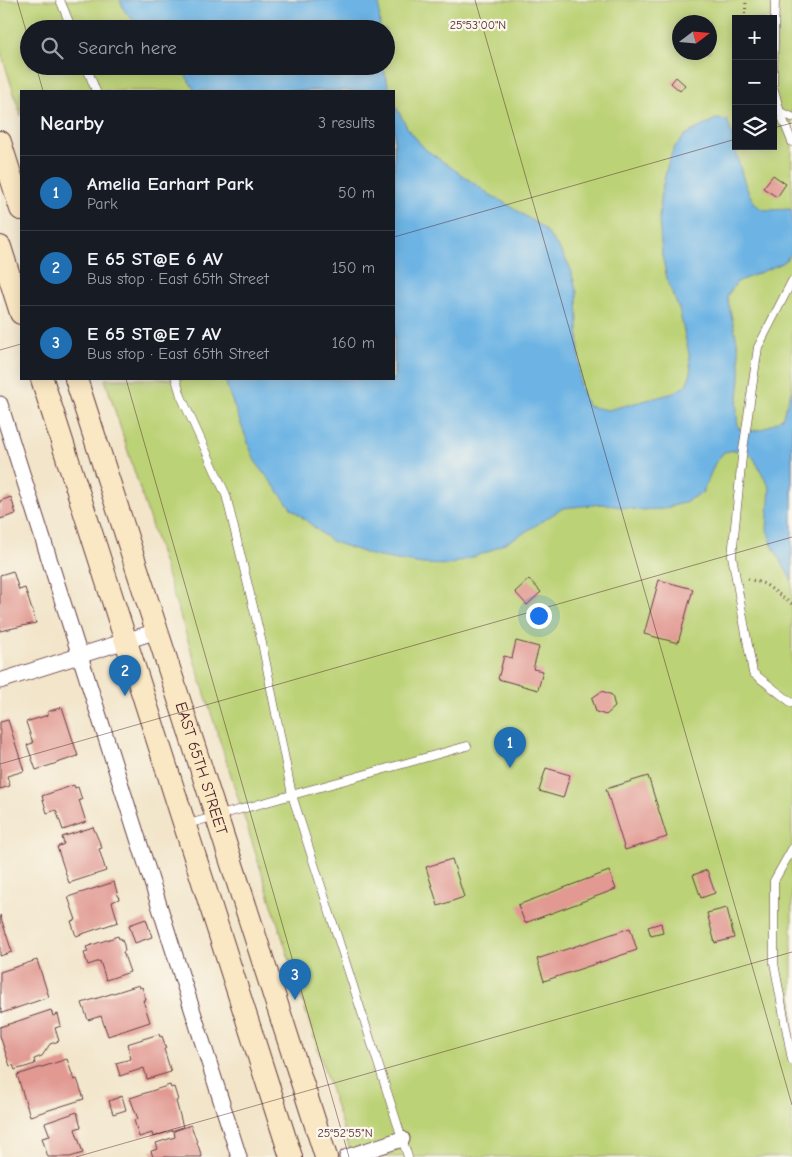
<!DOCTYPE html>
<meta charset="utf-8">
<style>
:root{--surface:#171b24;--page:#242831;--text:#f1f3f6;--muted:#9ea1a6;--line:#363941;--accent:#1f6fb2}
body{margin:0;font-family:"Comic Neue",sans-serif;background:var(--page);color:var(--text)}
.controls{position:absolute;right:15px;top:15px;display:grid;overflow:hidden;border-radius:0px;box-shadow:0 2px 12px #0003}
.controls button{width:45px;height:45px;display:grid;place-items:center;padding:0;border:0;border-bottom:1px solid var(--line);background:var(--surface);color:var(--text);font:25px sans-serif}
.compass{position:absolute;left:672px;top:15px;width:45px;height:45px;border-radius:50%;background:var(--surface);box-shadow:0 2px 12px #0003;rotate:74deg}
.you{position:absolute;left:538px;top:615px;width:18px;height:18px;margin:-12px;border:4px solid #fff;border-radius:50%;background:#1a73e8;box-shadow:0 0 0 8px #1a73e833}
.badge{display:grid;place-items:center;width:32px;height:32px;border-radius:50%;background:var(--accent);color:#fff;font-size:16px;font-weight:700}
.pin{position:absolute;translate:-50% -41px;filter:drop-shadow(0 1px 2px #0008)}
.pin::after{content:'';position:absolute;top:26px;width:18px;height:15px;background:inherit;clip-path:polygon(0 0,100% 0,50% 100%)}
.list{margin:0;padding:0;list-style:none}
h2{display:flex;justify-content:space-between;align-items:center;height:65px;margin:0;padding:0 20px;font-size:21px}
h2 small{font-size:16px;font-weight:400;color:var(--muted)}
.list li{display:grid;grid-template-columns:32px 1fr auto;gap:15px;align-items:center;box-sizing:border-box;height:75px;padding:0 20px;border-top:1px solid var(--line)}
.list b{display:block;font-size:19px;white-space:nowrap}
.list p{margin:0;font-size:16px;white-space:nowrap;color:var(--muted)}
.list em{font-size:16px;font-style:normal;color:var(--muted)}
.icon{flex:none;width:28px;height:28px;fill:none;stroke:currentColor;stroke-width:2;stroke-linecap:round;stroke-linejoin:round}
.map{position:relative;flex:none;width:792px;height:1157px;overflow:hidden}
.search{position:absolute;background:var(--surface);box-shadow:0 2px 12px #0003;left:20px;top:20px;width:375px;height:55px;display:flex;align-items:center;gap:12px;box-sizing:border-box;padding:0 18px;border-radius:28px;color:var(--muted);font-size:19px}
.panel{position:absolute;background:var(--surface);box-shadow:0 2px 12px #0003;left:20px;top:90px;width:375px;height:290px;border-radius:0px}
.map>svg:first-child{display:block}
.green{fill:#bcd276;stroke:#837850;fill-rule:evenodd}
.water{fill:#6db4e4;stroke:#5c6a88}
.building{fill:#e19992}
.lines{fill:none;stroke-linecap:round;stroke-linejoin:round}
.service-casing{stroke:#633d43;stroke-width:9}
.minor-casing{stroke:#633d43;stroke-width:17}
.secondary-casing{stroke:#633d43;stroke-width:24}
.path{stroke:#633d43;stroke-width:3;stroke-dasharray:1 4;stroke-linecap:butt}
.service{stroke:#fff;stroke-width:8}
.minor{stroke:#fff;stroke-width:15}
.secondary{stroke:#fae7c3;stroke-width:22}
.ticks{fill:none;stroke:#4a1f2b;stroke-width:1;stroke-opacity:0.45}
.labels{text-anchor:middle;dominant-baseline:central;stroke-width:4.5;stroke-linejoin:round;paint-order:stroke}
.street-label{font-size:16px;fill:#4a1f2b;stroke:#fbf7ec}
.ticks-label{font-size:12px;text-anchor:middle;fill:#4a1f2b;stroke:#fbf7ec;stroke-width:4.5;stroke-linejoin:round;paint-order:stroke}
</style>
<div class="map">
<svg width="792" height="1157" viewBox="0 0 792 1157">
<rect width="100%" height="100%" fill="#fbf7ec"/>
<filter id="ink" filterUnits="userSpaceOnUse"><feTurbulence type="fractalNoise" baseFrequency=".02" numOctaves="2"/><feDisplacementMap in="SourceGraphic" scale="10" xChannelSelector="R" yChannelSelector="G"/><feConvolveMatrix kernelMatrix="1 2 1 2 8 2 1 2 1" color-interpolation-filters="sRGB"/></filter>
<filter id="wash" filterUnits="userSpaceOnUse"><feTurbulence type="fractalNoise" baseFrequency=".0096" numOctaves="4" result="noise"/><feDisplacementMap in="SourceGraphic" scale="20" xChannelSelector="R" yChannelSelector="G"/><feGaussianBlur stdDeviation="1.12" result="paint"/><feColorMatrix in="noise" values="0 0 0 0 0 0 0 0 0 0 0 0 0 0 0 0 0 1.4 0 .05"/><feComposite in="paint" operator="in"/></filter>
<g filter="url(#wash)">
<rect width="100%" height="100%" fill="#f2e5ca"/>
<path class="green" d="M0,0H792V1157H352L105,379H394V91H21V116L0,49ZM736,19H773V146H736ZM680,22H710V52H680ZM29,29H386V66H29Z"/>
<g class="water">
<polygon points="120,0 379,0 380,29 142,29 125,12"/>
<polygon points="180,66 383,66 390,91 195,91"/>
<path d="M394,103L408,129L425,149L489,194L512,207L543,228L559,248L570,267L577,293L580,386L587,406L608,410L674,393L686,385L691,373L689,354L679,309L668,283L662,255L659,219L661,193L668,163L674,148L685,135L716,119L727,120C736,140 742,200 762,209C768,211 782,209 789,209L792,210V253L783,263L737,282L727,296C731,318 739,341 740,364C742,386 733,407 739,429C754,435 769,427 782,418L792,389V581L772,545L767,529L770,488L752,455L735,450L724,452L715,463L703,492L683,503L662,509L639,510L602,504L563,508L522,534L488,552L449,565L422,564L374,556L331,541L291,508L255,461L229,393L225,379H394Z"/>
</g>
<g id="blocks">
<g class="building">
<polygon points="676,77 685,85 680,91 671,83"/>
<polygon points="773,175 786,184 777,197 763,188"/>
<polygon points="11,497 16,514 0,519 0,501"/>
<polygon points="13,571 19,590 25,588 36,623 0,631 0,575"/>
<polygon points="529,579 541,592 527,605 515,592"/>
<polygon points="659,580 693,589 678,643 644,634"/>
<polygon points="516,641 539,647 533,669 543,671 538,690 498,679 504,656 512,658"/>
<polygon points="602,691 612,695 615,707 606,715 596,712 592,698"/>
<polygon points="62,707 78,756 36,770 27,745 33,743 26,722 48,715 47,712"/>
<polygon points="8,720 24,771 7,776 10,786 0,789 0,722"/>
<polygon points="546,768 570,775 563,798 539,791"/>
<polygon points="648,776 667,837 625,850 606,789"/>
<polygon points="74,785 75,788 78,787 82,800 79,800 86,822 63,830 56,810 47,813 42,796"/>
<polygon points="93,827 102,848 99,849 106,871 69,883 57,847 64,844 62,837"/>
<polygon points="452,859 464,897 438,906 426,867"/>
<polygon points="707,870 715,893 701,898 693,875"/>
<polygon points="609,871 616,889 525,923 518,905"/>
<polygon points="114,882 119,899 112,902 118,922 76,936 71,921 76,920 68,897"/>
<polygon points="727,908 734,938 715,943 707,913"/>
<polygon points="0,915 12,952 0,956"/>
<polygon points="146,919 152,937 135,943 129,925"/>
<polygon points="661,923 663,933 651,936 648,927"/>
<polygon points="630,928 637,950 544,981 537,959"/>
<polygon points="118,936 119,939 121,938 124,945 125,951 123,952 130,972 106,980 100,961 88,965 84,953 88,952 86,947"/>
<polygon points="37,960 49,997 2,1013 0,1007 0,972"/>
<polygon points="139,985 140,988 142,987 146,1000 143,1000 150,1022 108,1036 101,1016 88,1020 82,1003"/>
<polygon points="51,1010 53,1016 58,1014 61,1026 55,1028 59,1041 50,1044 42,1056 34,1059 35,1064 15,1070 13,1065 10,1066 0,1036 0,1027"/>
<polygon points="159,1034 160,1037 162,1036 166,1048 164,1049 171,1072 147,1079 144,1068 120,1076 116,1063 131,1059 127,1044"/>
<polygon points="67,1059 74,1080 77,1079 84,1099 30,1116 17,1075"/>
<polygon points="170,1085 171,1088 174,1087 178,1100 176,1101 183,1127 153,1137 152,1133 139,1137 134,1120 138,1119 130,1098"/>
<polygon points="122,1096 126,1110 113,1114 109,1101"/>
<polygon points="77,1112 81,1127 75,1129 83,1153 70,1157 48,1157 42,1138 50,1136 45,1123"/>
<polygon points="191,1125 202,1157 153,1157 151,1151 158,1149 156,1143 175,1137 174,1131"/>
</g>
</g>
</g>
<g filter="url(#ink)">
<use href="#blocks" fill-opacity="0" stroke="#633d43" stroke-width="1"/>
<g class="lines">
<defs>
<g id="service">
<polyline points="60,0 72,29"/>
<polyline points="86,66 96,91"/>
<polyline points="773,85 775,0"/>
<polyline points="773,86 780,112 792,142"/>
<polyline points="780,112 792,117"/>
<polyline points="792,281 758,347 742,457 732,556 753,673 792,703"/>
<polyline points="176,379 181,396 226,495 262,643 292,795 408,1157"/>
<polyline points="188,824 467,746"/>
<polyline points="792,849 774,881 774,963 792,1060"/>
</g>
<g id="minor">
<polyline points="0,404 239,1157"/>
<polyline points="0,681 157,631"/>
<polyline points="347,1157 402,1139"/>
</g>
<g id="secondary">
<polyline points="0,142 21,209"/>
<polyline points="0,247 21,313"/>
<polyline points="42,379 291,1157"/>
<path id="s1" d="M76,379L326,1157"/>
</g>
</defs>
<use href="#service" class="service-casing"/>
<use href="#minor" class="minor-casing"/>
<use href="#secondary" class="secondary-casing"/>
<g class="path">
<polyline points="745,19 746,0"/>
<polyline points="748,579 765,584 792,604"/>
</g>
<use href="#service" class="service"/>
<use href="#minor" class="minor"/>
<use href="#secondary" class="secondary"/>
</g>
</g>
<path class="ticks" d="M17,0L29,41M475,0L792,1105M36,66L43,91M773,128L792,123M394,237L736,139M0,350L21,344M126,379L349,1157M0,764L792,537M76,1157L792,952"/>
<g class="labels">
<g class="street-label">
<text stroke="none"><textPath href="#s1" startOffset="409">EAST 65TH STREET</textPath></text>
</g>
</g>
<g class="ticks-label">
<text x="478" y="29">25°53'00"N</text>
<text x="345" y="1137">25°52'55"N</text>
</g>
</svg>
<div class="controls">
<button>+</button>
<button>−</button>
<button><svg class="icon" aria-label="layers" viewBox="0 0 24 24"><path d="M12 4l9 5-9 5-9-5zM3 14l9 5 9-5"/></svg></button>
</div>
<svg class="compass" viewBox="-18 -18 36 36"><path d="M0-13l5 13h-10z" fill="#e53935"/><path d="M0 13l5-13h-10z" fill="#9ea1a6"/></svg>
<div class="you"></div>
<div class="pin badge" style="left:510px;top:768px">1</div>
<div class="pin badge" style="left:125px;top:696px">2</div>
<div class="pin badge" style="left:295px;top:1000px">3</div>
<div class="search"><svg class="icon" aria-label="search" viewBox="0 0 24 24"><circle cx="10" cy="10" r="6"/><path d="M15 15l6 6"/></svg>Search here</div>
<section class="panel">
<h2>Nearby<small>3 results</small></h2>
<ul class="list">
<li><span class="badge">1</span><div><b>Amelia Earhart Park</b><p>Park</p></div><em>50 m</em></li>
<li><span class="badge">2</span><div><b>E 65 ST@E 6 AV</b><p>Bus stop · East 65th Street</p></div><em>150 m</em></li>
<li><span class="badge">3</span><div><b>E 65 ST@E 7 AV</b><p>Bus stop · East 65th Street</p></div><em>160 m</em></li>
</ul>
</section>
</div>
